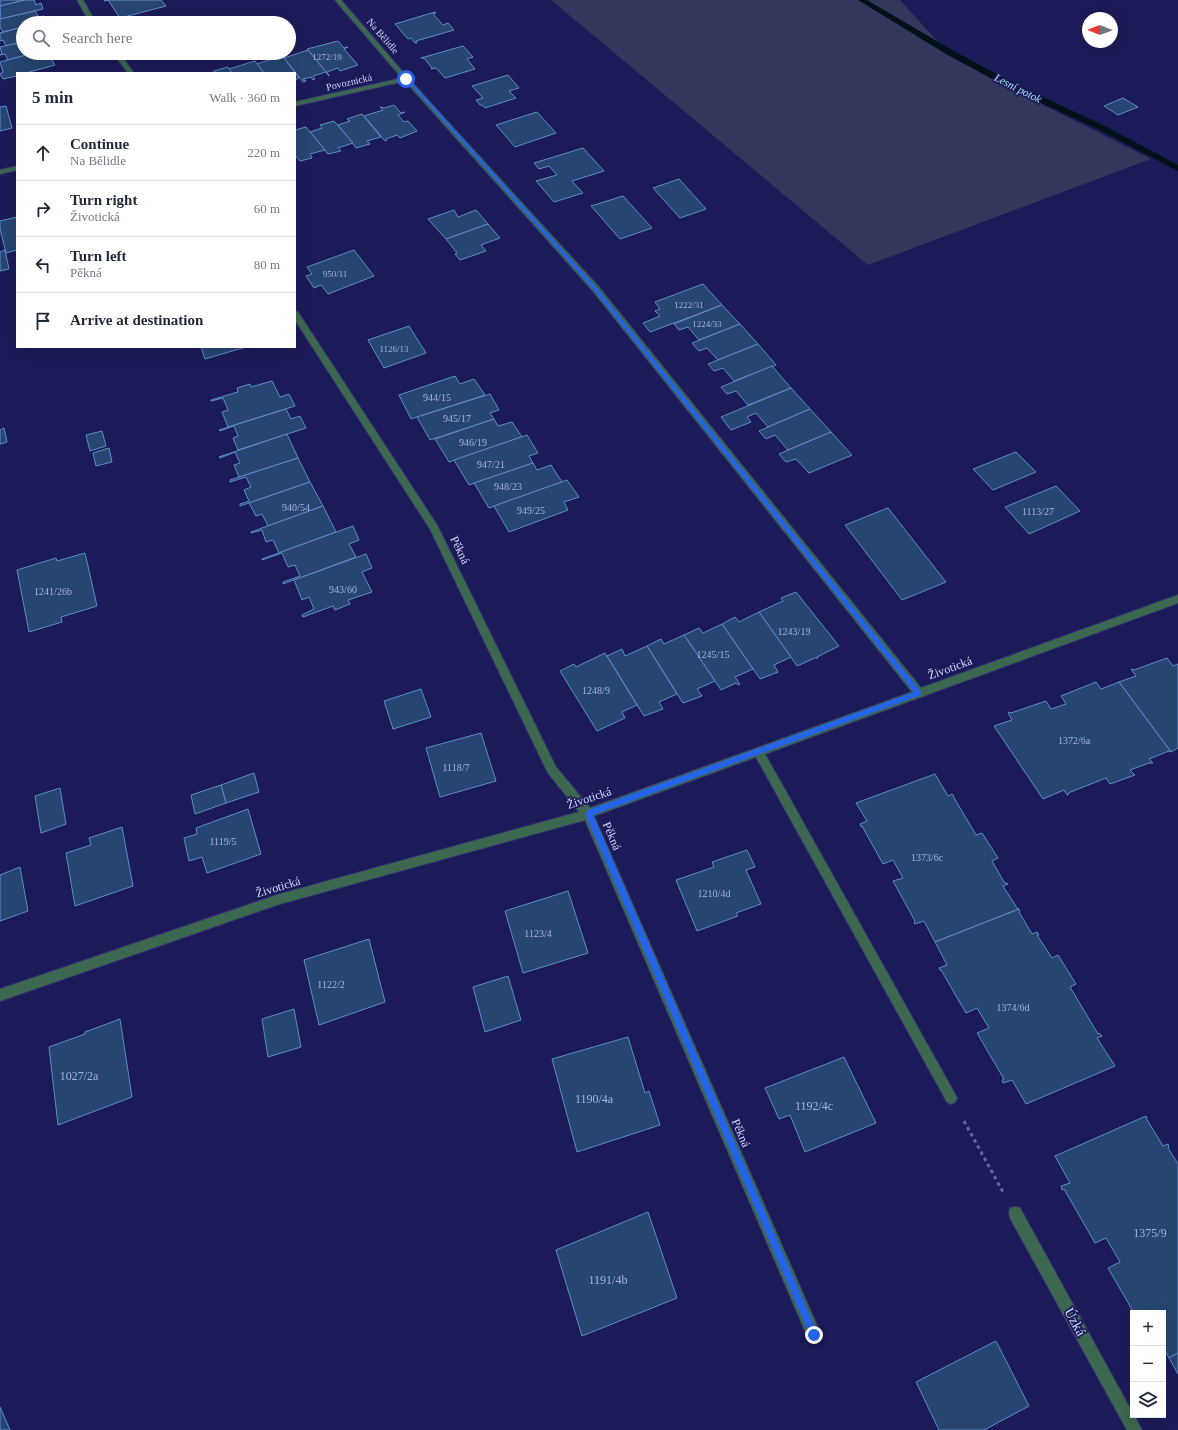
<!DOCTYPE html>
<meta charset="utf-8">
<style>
:root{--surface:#fff;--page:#f2f2f3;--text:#1f2937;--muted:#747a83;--line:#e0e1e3}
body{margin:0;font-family:Georgia,serif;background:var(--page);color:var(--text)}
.controls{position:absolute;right:12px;bottom:12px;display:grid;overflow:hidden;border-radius:0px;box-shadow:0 4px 16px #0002}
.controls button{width:36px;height:36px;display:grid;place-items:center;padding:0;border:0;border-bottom:1px solid var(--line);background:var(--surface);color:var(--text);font:20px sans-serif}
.compass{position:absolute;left:1082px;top:12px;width:36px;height:36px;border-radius:50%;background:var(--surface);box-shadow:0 4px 16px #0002;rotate:271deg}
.stop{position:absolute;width:12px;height:12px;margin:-9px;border:3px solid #2563eb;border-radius:50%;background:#fff}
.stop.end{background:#2563eb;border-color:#fff;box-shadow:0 1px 4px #0008}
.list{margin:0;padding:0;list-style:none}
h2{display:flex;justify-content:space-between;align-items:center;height:52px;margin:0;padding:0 16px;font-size:17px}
h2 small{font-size:13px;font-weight:400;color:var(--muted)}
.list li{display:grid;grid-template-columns:26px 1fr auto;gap:12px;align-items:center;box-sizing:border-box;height:56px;padding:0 16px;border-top:1px solid var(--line)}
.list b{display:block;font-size:15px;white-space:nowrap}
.list p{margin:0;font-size:13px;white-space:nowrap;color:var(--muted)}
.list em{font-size:13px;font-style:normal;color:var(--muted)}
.icon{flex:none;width:22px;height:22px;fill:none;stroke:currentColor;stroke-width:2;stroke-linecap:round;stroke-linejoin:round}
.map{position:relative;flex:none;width:1178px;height:1430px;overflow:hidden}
.search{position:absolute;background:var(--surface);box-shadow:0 4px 16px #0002;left:16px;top:16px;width:280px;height:44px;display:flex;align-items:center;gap:10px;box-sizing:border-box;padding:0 14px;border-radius:22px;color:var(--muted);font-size:15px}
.panel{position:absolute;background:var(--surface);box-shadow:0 4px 16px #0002;left:16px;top:72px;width:280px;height:276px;border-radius:0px}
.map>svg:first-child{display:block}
.green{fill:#33375c}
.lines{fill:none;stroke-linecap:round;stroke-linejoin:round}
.stream{fill:#001117;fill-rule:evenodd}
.building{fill:#264571;stroke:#5f8bca}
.minor-casing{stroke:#353570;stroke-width:2}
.path{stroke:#64679b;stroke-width:3;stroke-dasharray:3.5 3.5;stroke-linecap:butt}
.minor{fill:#3c684f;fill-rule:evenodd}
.route{fill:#2563eb}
.labels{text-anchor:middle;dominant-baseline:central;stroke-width:3.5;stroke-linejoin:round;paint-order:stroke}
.far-number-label{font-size:9px;fill:#a5b2da}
.far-street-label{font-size:10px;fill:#cfd6fd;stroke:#1c1b59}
.number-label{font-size:10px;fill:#a5b2da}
.far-water-label{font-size:11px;font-style:italic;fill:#a6e5f7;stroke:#1c1b59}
.street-label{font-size:12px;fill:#cfd6fd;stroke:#1c1b59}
.near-number-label{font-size:12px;fill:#a5b2da}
.near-street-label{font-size:14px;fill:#cfd6fd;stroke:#1c1b59}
</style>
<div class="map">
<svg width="1178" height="1430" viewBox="0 0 1178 1430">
<rect width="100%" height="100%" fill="#1c1b59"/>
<polygon class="green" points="551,0 900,0 939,43 1018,92 1151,159 868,265"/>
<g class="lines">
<polygon class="stream" points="858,0 867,0 952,50 1015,84 1103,125 1178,165 1178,171 1097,129 1009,88 946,54"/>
</g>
<g class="building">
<polygon points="0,0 25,0 0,6"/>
<polygon points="25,0 34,0 36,5 41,3 43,9 1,19 0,6"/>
<polygon points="106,0 161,0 166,6 120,18 108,0 104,1"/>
<polygon points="35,11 39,17 44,16 46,22 23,23 23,27 3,32 0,27 0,19"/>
<polygon points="435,12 436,13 433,14 443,25 448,23 454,30 416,41 417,43 415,43 411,38 408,39 395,24"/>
<polygon points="23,27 23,42 6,46 3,40 0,41 0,33"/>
<polygon points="338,41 344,48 348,47 344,49 358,65 340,71 338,68 327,72 329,76 307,49"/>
<polygon points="23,42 23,53 34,53 8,60 5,54 0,55 2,54 0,47"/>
<polygon points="463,46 473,57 467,59 475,69 445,78 436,68 431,69 432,68 424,58 421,58"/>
<polygon points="308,50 326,72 313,76 315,79 313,80 311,77 303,79 306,81 303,82 284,58"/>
<polygon points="34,53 44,53 46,57 51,55 50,57 55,65 26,73 17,73 17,76 3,79 0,74 3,72 0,62"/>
<polygon points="282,56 284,58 299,78 295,80 295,73 264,73 257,64"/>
<polygon points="255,61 264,73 232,73 229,69"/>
<polygon points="228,67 232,73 210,73 214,72 214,71"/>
<polygon points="508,75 519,88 509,91 516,98 485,108 482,105 480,105 476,100 483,98 472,86"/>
<polygon points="1123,98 1138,107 1118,115 1104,106"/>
<polygon points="394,105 401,113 405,112 398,115 404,122 408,121 417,131 400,138 397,135 386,139 387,140 385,141 364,116 383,110 380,107 384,108"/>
<polygon points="6,106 12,128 0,131 0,107"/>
<polygon points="537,112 556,133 515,147 496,125"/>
<polygon points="362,114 381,137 367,141 370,144 356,148 338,125 350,121 347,119"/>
<polygon points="334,121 353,143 338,148 341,151 328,154 310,132 322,128 320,125"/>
<polygon points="306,127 325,150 310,154 312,158 300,161 295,155 295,130"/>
<polygon points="583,148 604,171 572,181 583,193 554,202 536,181 557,175 549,166 539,169 534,163"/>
<polygon points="679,179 706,209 680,218 653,188"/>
<polygon points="623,196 652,228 620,239 591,206"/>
<polygon points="454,210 458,217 476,210 488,224 446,239 428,219"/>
<polygon points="17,217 17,250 6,253 0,229 0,221"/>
<polygon points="488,224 500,238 481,245 486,251 460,260 455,254 457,253 446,239"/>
<polygon points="5,250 9,269 0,271 0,252"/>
<polygon points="354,250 374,276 328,294 321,285 314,288 306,276 312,274 307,267"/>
<polygon points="703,284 722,305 650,332 643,323 660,316 655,311 660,309 655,302"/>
<polygon points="722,305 740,324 699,340 688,327 679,330 674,324"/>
<polygon points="740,324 758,344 718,360 707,348 699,351 692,343"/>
<polygon points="409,326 426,353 384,368 368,340"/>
<polygon points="758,344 776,365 734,381 723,368 714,371 708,364"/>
<polygon points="201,347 246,347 205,359"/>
<polygon points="772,366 791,388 748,405 736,391 727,394 721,387"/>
<polygon points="455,376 460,384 474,379 485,395 411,419 399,395"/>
<polygon points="272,381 280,397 289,394 295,406 228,427 222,412 228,410 223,398 211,401 211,400 238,392 237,388 250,384 251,387"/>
<polygon points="791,388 810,409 768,427 756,413 747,417 751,422 731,430 721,417"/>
<polygon points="490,394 499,410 490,413 494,419 430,440 417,417"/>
<polygon points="286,409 291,419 300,416 306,428 238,450 233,438 238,436 234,426 220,431 219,430"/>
<polygon points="810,409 831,432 788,450 775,435 766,439 759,431"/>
<polygon points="494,419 498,426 512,422 522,437 449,462 435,439"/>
<polygon points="4,428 7,442 0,444 0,430"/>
<polygon points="102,431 106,446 90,451 86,435"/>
<polygon points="831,432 852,455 809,473 796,459 786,462 779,454"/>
<polygon points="287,434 298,458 239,477 234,465 240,463 235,452 220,458 219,457"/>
<polygon points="527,435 538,453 529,456 533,463 469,485 454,460"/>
<polygon points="109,448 112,462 96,466 93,453"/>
<polygon points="1016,452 1036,472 993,490 973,469"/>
<polygon points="298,458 310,482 240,506 240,504 249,501 244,490 251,487 246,477 230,482 230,480"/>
<polygon points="533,463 537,470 551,465 562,482 489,508 474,483"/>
<polygon points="567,480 579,497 564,502 568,510 509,532 494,506"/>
<polygon points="310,482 323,506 268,526 262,514 256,516 249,503"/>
<polygon points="1056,486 1080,511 1029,534 1005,507"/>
<polygon points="323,506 336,532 279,553 273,540 266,542 262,530 251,533 251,532"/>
<polygon points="888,508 946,582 902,600 845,525"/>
<polygon points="353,526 359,540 349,544 356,557 283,584 283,582 300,576 295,565 288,567 282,553 262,560 262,559"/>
<polygon points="85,553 97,606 61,617 62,622 29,632 17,570 56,558 57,561"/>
<polygon points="366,554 372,568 362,572 372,592 348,600 350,604 335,610 333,606 303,617 302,615 314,609 309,597 302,600 294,580"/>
<polygon points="796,592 839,646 817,657 818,658 815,658 797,666 759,612 783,601 781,598"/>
<polygon points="759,612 791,657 774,665 778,672 760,679 722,624 735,617 739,622"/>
<polygon points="722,624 753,669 735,677 740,684 738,685 736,683 721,690 684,635 699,628 703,633"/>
<polygon points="684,635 715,681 697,689 702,696 683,703 647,646 661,639 664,644"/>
<polygon points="647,646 677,694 659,702 663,709 644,716 607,656 622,649 625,656"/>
<polygon points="605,653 637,705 622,712 625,718 597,731 560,671 574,664 576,667"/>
<polygon points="1167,658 1173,666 1178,664 1178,748 1171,752 1119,682 1136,676 1131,669 1134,670"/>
<polygon points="1096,682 1101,689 1119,682 1171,752 1169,751 1149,759 1153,763 1149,763 1130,770 1135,775 1110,784 1106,778 1068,793 1069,794 1067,795 1064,790 1043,799 994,726 1012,720 1008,713 1010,712 1011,713 1046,701 1051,709 1066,704 1061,696"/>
<polygon points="421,689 431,717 393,729 384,701"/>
<polygon points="481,733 496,781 440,797 426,748"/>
<polygon points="254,773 259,792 226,803 221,785"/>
<polygon points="935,774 948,796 952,794 954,796 953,796 976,835 982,833 998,858 992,861 1004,882 1008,884 1003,886 1017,908 1019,909 935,942 924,921 915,924 914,922 915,921 893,881 903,878 893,860 883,864 862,826 861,827 860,824 867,821 856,803"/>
<polygon points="221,785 226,803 195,814 191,795"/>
<polygon points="60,788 66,824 41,833 35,796"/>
<polygon points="248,809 261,854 207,873 202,857 189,861 184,838 197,834 196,828"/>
<polygon points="122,827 133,886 75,906 66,853 91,845 89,838"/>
<polygon points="747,850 755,867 746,870 761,904 736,913 738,916 697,931 676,880 714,867 712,862"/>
<polygon points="20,867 28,911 0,921 0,875"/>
<polygon points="568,891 588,953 523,973 505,911"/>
<polygon points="1019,909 1020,911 1019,912 1032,934 1037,932 1039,935 1037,935 1052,958 1058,955 1076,984 1070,987 1098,1034 1099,1033 1102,1036 1097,1038 1115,1066 1026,1104 1012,1080 1003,1083 1002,1080 1004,1079 977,1033 989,1028 977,1008 966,1013 941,970 940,970 939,968 947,965 935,942"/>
<polygon points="369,939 385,1002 319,1025 304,960"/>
<polygon points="508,976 521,1020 485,1032 473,987"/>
<polygon points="294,1009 301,1047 268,1057 262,1019"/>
<polygon points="120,1019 132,1097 58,1125 49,1047 85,1034 85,1032"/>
<polygon points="628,1037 645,1093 649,1091 660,1125 577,1152 552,1059"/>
<polygon points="844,1057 876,1123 805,1152 790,1115 779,1119 765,1088"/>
<polygon points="1146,1116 1147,1118 1146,1118 1163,1146 1168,1144 1169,1147 1168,1148 1178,1164 1178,1353 1169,1358 1163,1347 1163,1313 1134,1313 1108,1268 1120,1262 1106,1238 1095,1243 1064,1189 1062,1190 1061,1186 1070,1183 1055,1156"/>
<polygon points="648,1212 677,1298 582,1336 556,1250"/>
<polygon points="996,1341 1029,1406 984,1430 939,1430 916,1382"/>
<polygon points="1178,1353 1178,1374 1169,1358"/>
<polygon points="0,1407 10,1430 0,1430"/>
</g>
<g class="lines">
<defs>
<g id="minor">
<polygon points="77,0 83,0 96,23 90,23"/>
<polygon points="335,0 341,0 408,78 598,286 921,688 1178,595 1178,603 765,754 955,1094 957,1098 955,1102 951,1104 947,1102 756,757 594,816 819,1330 821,1335 819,1340 814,1342 809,1340 585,820 280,904 0,1001 0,989 280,894 579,812 548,773 430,529 295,320 295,311 298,312 437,525 556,767 590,808 912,692 592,290 405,81 295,106 295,102 402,78"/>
<polygon points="113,53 119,53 134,73 128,73"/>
<polygon points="17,166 17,170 0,174 0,170"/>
<polygon points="1015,1207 1020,1208 1142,1430 1127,1430 1010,1218 1009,1213 1010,1208"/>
</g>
</defs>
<use href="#minor" class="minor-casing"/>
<polyline class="path" points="964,1121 1003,1192"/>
<use href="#minor" class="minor"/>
</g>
<polygon class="route" points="405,78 408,78 596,287 922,693 921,695 593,815 817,1332 819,1335 817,1338 814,1340 811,1338 585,814 588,810 914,692 593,289"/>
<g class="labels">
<g class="far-number-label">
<text x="327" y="57">1272/19</text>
<text x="335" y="274">950/11</text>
<text x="689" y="305">1222/31</text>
<text x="707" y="324">1224/33</text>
<text x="394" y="349">1126/13</text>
</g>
<g class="far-street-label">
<text transform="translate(383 36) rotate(49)">Na Bělidle</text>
<text transform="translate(349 82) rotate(-13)">Povoznická</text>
</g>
<g class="number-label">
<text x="437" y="397">944/15</text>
<text x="457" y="418">945/17</text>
<text x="473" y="442">946/19</text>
<text x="491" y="464">947/21</text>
<text x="508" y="486">948/23</text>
<text x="296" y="507">940/54</text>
<text x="531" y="510">949/25</text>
<text x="1038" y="511">1113/27</text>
<text x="343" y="589">943/60</text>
<text x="53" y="591">1241/26b</text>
<text x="794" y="631">1243/19</text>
<text x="713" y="654">1245/15</text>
<text x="596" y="690">1248/9</text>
<text x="1074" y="740">1372/6a</text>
<text x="456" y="767">1118/7</text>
<text x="223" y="841">1119/5</text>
<text x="927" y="857">1373/6c</text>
<text x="714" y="893">1210/4d</text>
<text x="538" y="933">1123/4</text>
<text x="331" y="984">1122/2</text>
<text x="1013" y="1007">1374/6d</text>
</g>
<g class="far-water-label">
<text transform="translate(1018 88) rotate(27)">Lesní potok</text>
</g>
<g class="street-label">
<text transform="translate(460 550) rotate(64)">Pěkná</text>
<text transform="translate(950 668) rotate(-20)">Životická</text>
<text transform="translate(589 798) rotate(-18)">Životická</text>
<text transform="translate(612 836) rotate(67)">Pěkná</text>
<text transform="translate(278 887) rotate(-17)">Životická</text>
<text transform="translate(741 1133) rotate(67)">Pěkná</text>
</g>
<g class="near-number-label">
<text x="79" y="1076">1027/2a</text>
<text x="594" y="1099">1190/4a</text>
<text x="814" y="1106">1192/4c</text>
<text x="1150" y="1233">1375/9</text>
<text x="608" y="1280">1191/4b</text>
</g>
<g class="near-street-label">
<text transform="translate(1075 1322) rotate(61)">Úzká</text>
</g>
</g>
</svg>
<div class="controls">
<button>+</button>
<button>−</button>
<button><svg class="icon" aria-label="layers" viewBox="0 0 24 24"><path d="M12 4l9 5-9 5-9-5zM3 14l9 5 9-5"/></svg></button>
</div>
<svg class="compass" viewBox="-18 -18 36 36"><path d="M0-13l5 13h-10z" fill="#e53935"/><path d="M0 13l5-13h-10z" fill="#747a83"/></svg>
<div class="stop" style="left:406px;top:79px"></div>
<div class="stop end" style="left:814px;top:1335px"></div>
<div class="search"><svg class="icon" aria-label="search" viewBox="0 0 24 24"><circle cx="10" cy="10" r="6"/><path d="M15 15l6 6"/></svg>Search here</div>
<section class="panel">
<h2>5 min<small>Walk · 360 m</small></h2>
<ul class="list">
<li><svg class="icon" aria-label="ahead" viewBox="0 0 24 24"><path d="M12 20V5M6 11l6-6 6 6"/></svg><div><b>Continue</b><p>Na Bělidle</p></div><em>220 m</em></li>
<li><svg class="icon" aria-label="right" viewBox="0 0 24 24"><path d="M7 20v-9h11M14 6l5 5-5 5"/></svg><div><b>Turn right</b><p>Životická</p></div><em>60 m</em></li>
<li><svg class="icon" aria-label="left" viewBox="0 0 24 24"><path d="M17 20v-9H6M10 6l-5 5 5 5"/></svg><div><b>Turn left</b><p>Pěkná</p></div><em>80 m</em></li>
<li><svg class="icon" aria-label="arrive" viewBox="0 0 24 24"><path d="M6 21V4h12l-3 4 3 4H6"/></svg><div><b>Arrive at destination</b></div></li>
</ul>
</section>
</div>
